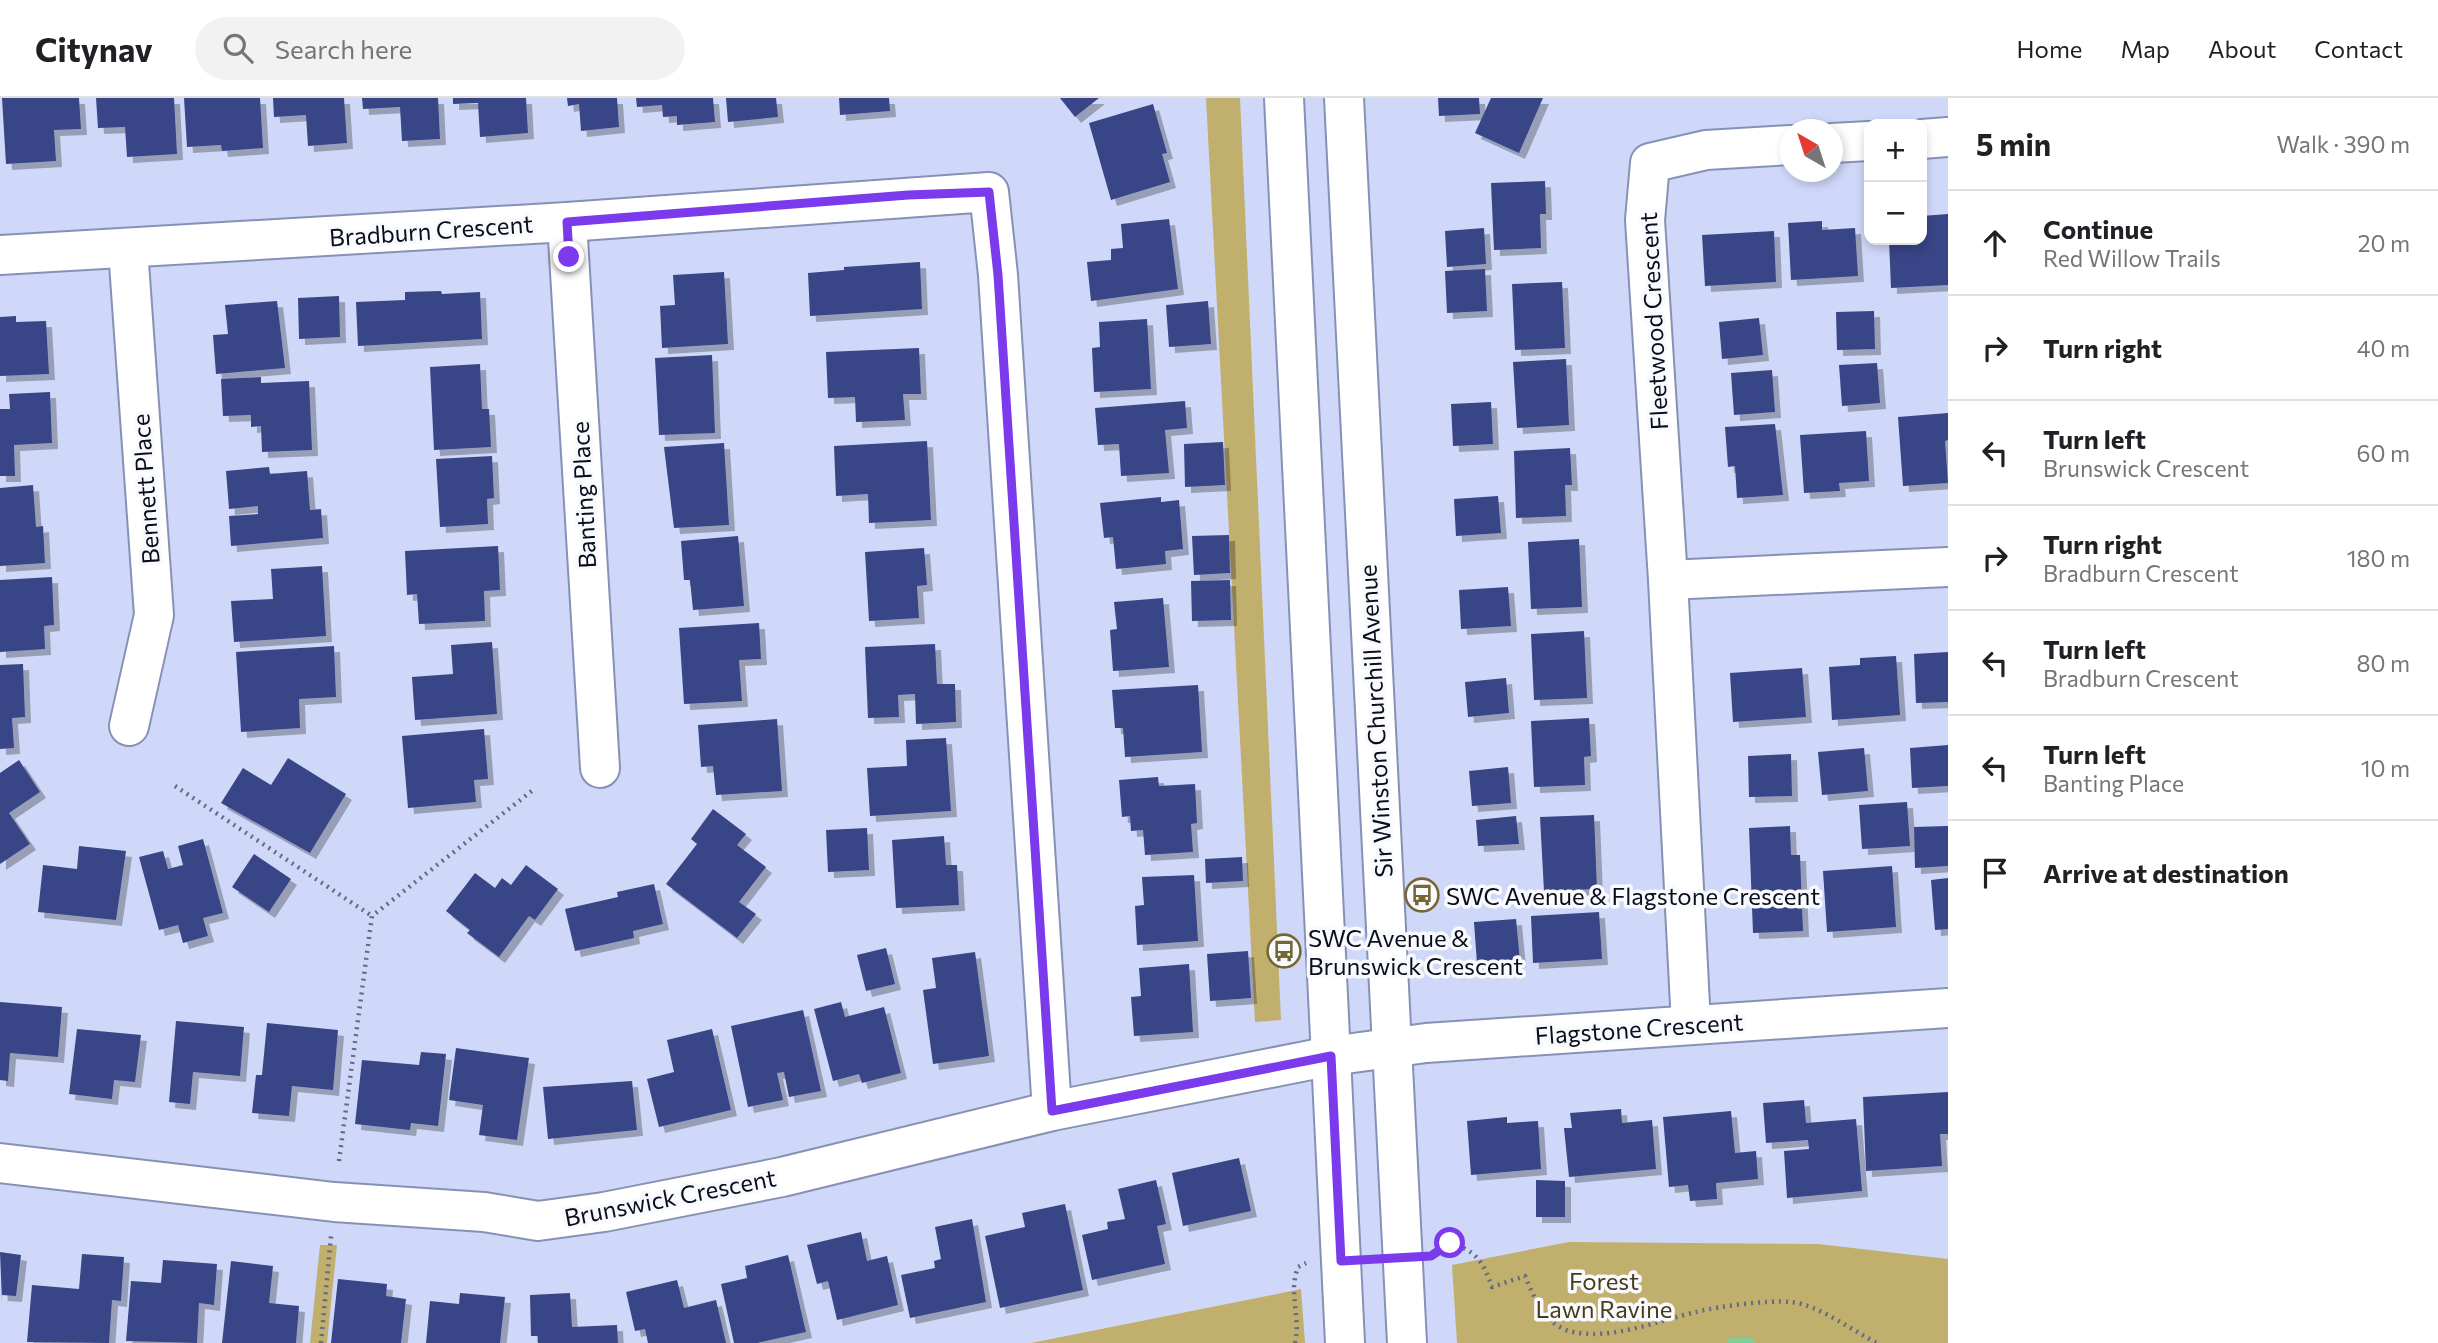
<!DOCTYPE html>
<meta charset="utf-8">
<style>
:root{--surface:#fff;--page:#f2f2f2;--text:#202124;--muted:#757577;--line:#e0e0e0}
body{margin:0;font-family:Commissioner,sans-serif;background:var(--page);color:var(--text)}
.controls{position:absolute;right:21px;top:21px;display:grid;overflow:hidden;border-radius:14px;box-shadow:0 4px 10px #0003}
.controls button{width:63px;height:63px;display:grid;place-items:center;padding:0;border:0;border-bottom:2px solid var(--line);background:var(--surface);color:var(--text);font:35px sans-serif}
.compass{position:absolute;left:1780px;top:21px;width:63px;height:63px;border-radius:50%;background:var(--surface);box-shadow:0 4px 10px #0003;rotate:321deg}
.stop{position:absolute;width:21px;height:21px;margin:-16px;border:5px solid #7c3aed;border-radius:50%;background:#fff}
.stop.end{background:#7c3aed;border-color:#fff;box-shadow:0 2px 7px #0008}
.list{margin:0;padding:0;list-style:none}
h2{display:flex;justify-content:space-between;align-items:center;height:91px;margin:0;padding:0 28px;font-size:30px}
h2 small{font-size:23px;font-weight:400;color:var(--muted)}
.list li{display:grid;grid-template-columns:46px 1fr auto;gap:21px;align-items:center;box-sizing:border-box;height:105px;padding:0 28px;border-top:2px solid var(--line)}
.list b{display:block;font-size:26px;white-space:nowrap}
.list p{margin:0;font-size:23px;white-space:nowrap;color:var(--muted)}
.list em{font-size:23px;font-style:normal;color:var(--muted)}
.icon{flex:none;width:38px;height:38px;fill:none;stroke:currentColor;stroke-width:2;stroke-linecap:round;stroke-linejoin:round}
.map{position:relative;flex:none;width:1948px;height:1245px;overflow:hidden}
header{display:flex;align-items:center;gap:42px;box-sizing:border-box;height:98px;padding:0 35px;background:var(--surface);border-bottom:2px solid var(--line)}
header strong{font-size:33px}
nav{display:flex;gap:38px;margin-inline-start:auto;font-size:24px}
.search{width:490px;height:63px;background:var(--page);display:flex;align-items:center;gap:18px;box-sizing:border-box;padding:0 24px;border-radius:38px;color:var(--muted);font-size:26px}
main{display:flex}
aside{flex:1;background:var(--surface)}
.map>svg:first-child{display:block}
.green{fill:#c1af6e}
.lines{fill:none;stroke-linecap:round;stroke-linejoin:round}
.stream{stroke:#7fcf99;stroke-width:10}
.building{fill:#394486;filter:url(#shadow)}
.minor-casing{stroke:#8791b6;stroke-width:42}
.major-casing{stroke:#8791b6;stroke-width:42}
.path{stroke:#646a80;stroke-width:4.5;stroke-dasharray:2 5;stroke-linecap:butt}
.minor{stroke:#fff;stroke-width:38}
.major{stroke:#fff;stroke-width:38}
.route{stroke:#7c3aed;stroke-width:9}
.labels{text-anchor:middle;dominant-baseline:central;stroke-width:7;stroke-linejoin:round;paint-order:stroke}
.street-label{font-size:24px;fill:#0a0d1a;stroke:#f9fafe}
.poi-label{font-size:24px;fill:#0a0d1a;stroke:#f9fafe;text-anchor:start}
.park-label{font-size:24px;fill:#483d18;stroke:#f9fafe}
</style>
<header>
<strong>Citynav</strong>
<div class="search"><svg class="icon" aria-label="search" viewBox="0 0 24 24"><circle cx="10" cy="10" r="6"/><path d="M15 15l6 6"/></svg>Search here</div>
<nav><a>Home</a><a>Map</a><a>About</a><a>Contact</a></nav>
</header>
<main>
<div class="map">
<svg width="1948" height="1245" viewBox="0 0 1948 1245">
<defs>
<filter id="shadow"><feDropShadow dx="6" dy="6" stdDeviation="0" flood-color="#0004"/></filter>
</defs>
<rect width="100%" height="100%" fill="#cfd8f8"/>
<g class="green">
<polygon points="1206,0 1240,0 1281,922 1255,924"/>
<polygon points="1569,1144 1818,1146 1948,1161 1948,1245 1457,1245 1452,1167"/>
<polygon points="320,1147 337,1147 327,1245 310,1245"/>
<polygon points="1301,1191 1305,1245 1031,1245 1277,1196"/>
</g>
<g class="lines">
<polyline class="stream" points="1732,1245 1750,1245"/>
</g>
<g class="building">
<polygon points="2,0 79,0 81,31 54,32 56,63 6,66"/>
<polygon points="96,0 174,0 177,56 127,59 125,29 98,30"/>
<polygon points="184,0 260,0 263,50 222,53 221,47 187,49"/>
<polygon points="273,0 344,0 347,45 308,48 306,17 274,19"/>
<polygon points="362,0 438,0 440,41 402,43 400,9 363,11"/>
<polygon points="453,0 526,0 528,35 480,39 478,5 453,6"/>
<polygon points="567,0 617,0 619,29 581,33 579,6 568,8"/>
<polygon points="636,0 713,0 715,24 677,27 677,18 663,19 662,7 637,9"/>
<polygon points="726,0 776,0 778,19 728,24"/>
<polygon points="839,0 889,0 890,13 840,17"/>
<polygon points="1060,0 1099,0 1075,19"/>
<polygon points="1438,0 1479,0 1480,16 1439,18"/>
<polygon points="1491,0 1543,0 1519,55 1475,35"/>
<polygon points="1153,6 1167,55 1162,56 1170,84 1111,102 1089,25"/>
<polygon points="1545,83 1546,116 1540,116 1541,150 1494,152 1491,85"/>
<polygon points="1948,116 1948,187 1891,190 1889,142 1922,142 1922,118"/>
<polygon points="1169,121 1178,191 1091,203 1087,164 1111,162 1111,151 1123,150 1121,126"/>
<polygon points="1822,123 1822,132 1855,130 1858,178 1791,182 1788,125"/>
<polygon points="1484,130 1486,166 1447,169 1445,133"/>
<polygon points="1774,133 1776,184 1705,188 1702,137"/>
<polygon points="920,164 922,211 810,218 808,175 844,172 844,169"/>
<polygon points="1485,171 1487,213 1447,215 1445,173"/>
<polygon points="724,174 728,246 662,250 660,208 675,207 673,177"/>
<polygon points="1562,184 1565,250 1515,252 1512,186"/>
<polygon points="441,193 442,196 480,194 482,241 358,248 356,204 405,202 405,194"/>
<polygon points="339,198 340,239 299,241 298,200"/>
<polygon points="277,203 285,270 216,276 213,237 228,236 225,207"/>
<polygon points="1208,203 1211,246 1169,249 1166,207"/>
<polygon points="1874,213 1875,251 1837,252 1836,214"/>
<polygon points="16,218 16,224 46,223 49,276 0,278 0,219"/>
<polygon points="1759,220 1763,257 1722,261 1719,224"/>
<polygon points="1147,221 1151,291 1094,294 1092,250 1100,249 1099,224"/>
<polygon points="919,250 921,296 903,296 905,322 856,324 855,299 828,300 826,254"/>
<polygon points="712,257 715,335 659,337 655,260"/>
<polygon points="1566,261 1569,327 1517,330 1513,264"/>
<polygon points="1877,265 1880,305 1842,308 1839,267"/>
<polygon points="480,266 482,311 489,311 491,349 434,352 430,269"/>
<polygon points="1772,272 1775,314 1734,317 1731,275"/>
<polygon points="261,279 261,285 309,283 312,352 262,354 261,328 251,329 251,317 223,318 221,281"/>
<polygon points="50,294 52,345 14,347 15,378 0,378 0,311 10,311 9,296"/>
<polygon points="1185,303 1187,330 1165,332 1169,375 1121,378 1119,346 1098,347 1095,310"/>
<polygon points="1491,304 1493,346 1453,348 1451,306"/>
<polygon points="1948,315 1948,342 1945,343 1948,385 1903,388 1898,319"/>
<polygon points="1775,326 1783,397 1737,400 1735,368 1728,369 1725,329"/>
<polygon points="1866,333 1869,383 1839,385 1840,393 1804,395 1800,337"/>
<polygon points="927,343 931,422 869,425 868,396 836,398 834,348"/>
<polygon points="1223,344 1225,387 1185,389 1184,346"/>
<polygon points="724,345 729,427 674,430 664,349"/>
<polygon points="1570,350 1572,387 1565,387 1566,418 1516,420 1514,353"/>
<polygon points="492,358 494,400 487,401 488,426 440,429 436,361"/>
<polygon points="269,369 270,376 307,373 310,412 321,411 323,440 231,448 229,418 258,416 258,408 229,411 226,373"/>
<polygon points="33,387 36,429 43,428 45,465 0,468 0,390"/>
<polygon points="1498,398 1501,435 1456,438 1454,401"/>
<polygon points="1161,399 1161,404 1179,402 1183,451 1165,453 1166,466 1116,471 1113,439 1104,440 1100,405"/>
<polygon points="1229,437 1230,475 1194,477 1192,438"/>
<polygon points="738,438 744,508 693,512 690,482 684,482 681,443"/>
<polygon points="1579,441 1582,509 1531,511 1528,444"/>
<polygon points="498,448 500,492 484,493 485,523 419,526 417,496 407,497 405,453"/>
<polygon points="924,450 927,487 917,488 919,520 869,523 865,454"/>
<polygon points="322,468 326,538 234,544 231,503 273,501 271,471"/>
<polygon points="52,479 54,527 44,528 45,551 0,554 0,482"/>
<polygon points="1230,482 1231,522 1192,523 1191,483"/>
<polygon points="1508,489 1511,528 1461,531 1459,492"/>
<polygon points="1163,500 1169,569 1113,573 1110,532 1117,531 1114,504"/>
<polygon points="759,525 761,561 739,562 742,603 684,606 679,530"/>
<polygon points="1584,533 1587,600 1534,602 1531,536"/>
<polygon points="492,544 497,616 415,622 412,579 453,576 451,547"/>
<polygon points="935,546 937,586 955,586 956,624 916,626 915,596 898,597 899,619 868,620 865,549"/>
<polygon points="334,548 336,599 299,601 300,630 241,634 236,554"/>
<polygon points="1948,554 1948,604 1916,605 1914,556"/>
<polygon points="1896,558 1900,617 1832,622 1829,569 1860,567 1860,560"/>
<polygon points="23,566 25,619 12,620 14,650 0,651 0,567"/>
<polygon points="1802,570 1806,619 1733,624 1730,575"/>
<polygon points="1506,580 1509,615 1468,619 1465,584"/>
<polygon points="1198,587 1202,654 1125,659 1123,630 1115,630 1112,592"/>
<polygon points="1589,620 1591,658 1584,659 1585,687 1534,689 1531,623"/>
<polygon points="777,621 782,693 716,697 713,668 701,669 698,627"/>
<polygon points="484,631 488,681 474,682 476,704 408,710 402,638"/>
<polygon points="946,640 951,713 870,718 867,670 907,668 906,642"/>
<polygon points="1948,647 1948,688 1912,690 1910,650"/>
<polygon points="1864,650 1868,693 1822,697 1818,654"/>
<polygon points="1791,656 1792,698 1749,699 1748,658"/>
<polygon points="288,660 346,696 310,755 221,705 243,670 271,687"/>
<polygon points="19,662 40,694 9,715 30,746 0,766 0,675"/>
<polygon points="1508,669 1511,705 1472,708 1469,673"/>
<polygon points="1158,679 1159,688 1195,686 1197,725 1191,726 1193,754 1145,757 1143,732 1131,733 1130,718 1122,719 1119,682"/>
<polygon points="1907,704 1910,748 1862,751 1859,707"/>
<polygon points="713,711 746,736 737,747 766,769 739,804 756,816 737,840 666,786 697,746 691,741"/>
<polygon points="1594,717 1597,791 1544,793 1540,719"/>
<polygon points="1516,718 1519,746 1478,748 1476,722"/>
<polygon points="1790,728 1791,757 1800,757 1803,833 1753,835 1749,730"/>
<polygon points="1948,728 1948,768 1915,770 1914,729"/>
<polygon points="867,730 869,772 828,774 826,732"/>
<polygon points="944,738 946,767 957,767 959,807 896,810 892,742"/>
<polygon points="203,741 223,815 203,820 208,838 183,845 178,827 159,832 139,759 163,753 168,771 183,767 178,748"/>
<polygon points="79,748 126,753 116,822 38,814 43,767 77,771"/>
<polygon points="254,756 291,781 269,814 232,789"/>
<polygon points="1242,759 1243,783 1206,785 1205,761"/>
<polygon points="526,767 558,791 535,822 529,818 499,859 467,835 470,832 446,813 475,775 495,790 502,780 511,787"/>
<polygon points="1892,768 1896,829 1827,834 1823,773"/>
<polygon points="1194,777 1198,843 1137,847 1135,808 1144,807 1142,779"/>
<polygon points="1948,780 1948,831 1935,832 1931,782"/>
<polygon points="654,786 663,826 633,833 634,840 575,853 565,811 618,799 617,794"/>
<polygon points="1599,814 1602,861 1533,865 1531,818"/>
<polygon points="1516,821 1520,863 1477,866 1474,824"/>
<polygon points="886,850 895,886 866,893 857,857"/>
<polygon points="1248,853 1251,900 1210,903 1207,856"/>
<polygon points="975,854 989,958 933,966 923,892 936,890 932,860"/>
<polygon points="1189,866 1193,934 1134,938 1131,899 1141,898 1139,870"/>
<polygon points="0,904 62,909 58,959 10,955 8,983 0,982"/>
<polygon points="841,904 845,919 884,909 901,975 862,985 859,976 833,983 814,911"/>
<polygon points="803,912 821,993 789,999 784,974 777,975 783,1002 748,1009 731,928"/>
<polygon points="176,923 244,929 240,978 193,974 190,1006 169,1004"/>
<polygon points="267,925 338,932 333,992 292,988 289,1018 252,1015 256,977 262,977"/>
<polygon points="77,931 141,937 135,984 114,982 112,1001 69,996"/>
<polygon points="712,931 731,1012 659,1029 647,981 674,974 667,942"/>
<polygon points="456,950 529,960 517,1042 479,1037 483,1007 449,1002"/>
<polygon points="421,954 446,956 438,1028 411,1025 410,1032 355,1026 362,962 419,967"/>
<polygon points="632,983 637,1032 548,1041 543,989"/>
<polygon points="1948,994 1948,1036 1940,1036 1942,1068 1866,1073 1863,999"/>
<polygon points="1804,1002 1806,1025 1856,1021 1862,1093 1787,1100 1784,1053 1809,1051 1808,1042 1766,1045 1763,1005"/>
<polygon points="1621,1011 1622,1025 1652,1022 1656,1071 1569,1079 1564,1030 1572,1030 1570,1015"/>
<polygon points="1731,1013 1735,1055 1756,1053 1758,1081 1716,1085 1717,1101 1690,1103 1688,1087 1669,1089 1663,1019"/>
<polygon points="1507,1019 1507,1025 1538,1023 1541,1071 1471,1077 1467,1023"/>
<polygon points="1239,1060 1251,1113 1183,1128 1172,1075"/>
<polygon points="1156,1082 1166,1126 1157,1128 1165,1166 1092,1182 1082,1137 1108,1131 1107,1124 1125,1121 1118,1091"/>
<polygon points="1536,1082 1565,1083 1565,1119 1536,1119"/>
<polygon points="1065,1106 1083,1192 1000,1210 985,1138 1025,1129 1022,1115"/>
<polygon points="972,1121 986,1204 910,1220 901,1177 935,1170 934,1163 941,1161 935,1129"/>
<polygon points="861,1134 867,1163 887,1158 898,1207 837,1222 828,1183 817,1186 807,1147"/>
<polygon points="0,1154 21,1157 16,1198 2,1197 2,1203"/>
<polygon points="82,1156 124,1159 121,1203 112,1202 109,1245 27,1244 32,1187 79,1191"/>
<polygon points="788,1157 806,1234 757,1245 734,1245 721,1186 747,1180 745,1168"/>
<polygon points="163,1162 217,1166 214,1207 199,1205 197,1245 126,1243 131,1183 161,1185"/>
<polygon points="231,1163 273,1168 269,1205 299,1208 296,1245 222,1245"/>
<polygon points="338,1181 387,1186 386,1198 406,1201 401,1245 331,1245"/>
<polygon points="677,1182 684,1210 716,1202 726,1245 648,1245 645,1231 635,1233 626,1194"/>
<polygon points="460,1195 505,1199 500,1245 426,1245 430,1203 459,1206"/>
<polygon points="570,1195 572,1229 617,1227 618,1245 538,1245 538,1238 531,1238 530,1197"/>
</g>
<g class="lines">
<defs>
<g id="minor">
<polyline points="1922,41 1948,39"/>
<polyline points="1832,45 1869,43"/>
<polyline points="567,124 600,670"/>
<polyline points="128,151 154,517 129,628"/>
<polyline points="0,157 567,124 989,94 998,177 1052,1013"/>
<polyline points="1668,482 1948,469"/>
<polyline points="1691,926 1668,482 1645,122 1650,65 1706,52 1790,47"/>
<polyline points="0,1065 334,1104 484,1114 538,1123 604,1114 782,1079 1052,1013 1331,958 1426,945 1948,910"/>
</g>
<g id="major">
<polyline points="1284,0 1345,1245"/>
<polyline points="1344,0 1407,1245"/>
</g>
</defs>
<use href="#minor" class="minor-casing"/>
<use href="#major" class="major-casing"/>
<g class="path">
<polyline points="175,688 372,818"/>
<polyline points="339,1063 372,818 533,692"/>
<path d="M1439,1153L1450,1145C1477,1153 1483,1164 1492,1189L1525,1178C1534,1199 1543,1223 1566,1232C1605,1245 1657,1223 1696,1214C1721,1208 1766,1202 1791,1204C1817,1206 1853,1233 1877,1245"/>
<polyline points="321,1245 331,1138"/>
<path d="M1295,1245C1301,1220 1288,1194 1298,1169L1306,1165"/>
</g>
<use href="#minor" class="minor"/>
<use href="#major" class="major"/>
</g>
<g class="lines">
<polyline class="route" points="569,159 567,124 908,97 989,94 998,177 1052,1013 1331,958 1341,1163 1431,1158 1450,1145"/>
</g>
<defs>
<symbol id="bus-ring" viewBox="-11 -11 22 22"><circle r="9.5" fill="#f9fafe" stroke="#756634" stroke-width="1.5"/><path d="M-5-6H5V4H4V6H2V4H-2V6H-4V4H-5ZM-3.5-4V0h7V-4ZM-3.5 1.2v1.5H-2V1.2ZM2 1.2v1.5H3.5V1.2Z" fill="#756634"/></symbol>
</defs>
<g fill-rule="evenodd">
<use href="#bus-ring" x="1403" y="778" width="38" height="38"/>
<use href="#bus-ring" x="1265" y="834" width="38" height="38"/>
</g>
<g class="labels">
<g class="street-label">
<text transform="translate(431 132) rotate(-4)">Bradburn Crescent</text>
<text transform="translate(1653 223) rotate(-93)">Fleetwood Crescent</text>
<text transform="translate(145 391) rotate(-94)">Bennett Place</text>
<text transform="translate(583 397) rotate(-93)">Banting Place</text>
<text transform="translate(1375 623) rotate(-93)">Sir Winston Churchill Avenue</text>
<text transform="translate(1639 930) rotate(-4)">Flagstone Crescent</text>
<text transform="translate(670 1099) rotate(-11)">Brunswick Crescent</text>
</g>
<g class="poi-label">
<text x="1446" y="797">SWC Avenue &amp; Flagstone Crescent</text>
<text x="1308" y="839">SWC Avenue &amp;<tspan x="1308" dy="28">Brunswick Crescent</tspan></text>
</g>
<g class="park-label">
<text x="1604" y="1182">Forest<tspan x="1604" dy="28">Lawn Ravine</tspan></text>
</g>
</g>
</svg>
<div class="controls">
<button>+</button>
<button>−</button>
</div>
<svg class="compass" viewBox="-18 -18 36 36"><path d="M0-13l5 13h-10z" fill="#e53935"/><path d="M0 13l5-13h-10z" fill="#757577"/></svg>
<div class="stop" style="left:1450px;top:1145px"></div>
<div class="stop end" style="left:569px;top:159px"></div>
</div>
<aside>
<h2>5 min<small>Walk · 390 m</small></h2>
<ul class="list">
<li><svg class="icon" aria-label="ahead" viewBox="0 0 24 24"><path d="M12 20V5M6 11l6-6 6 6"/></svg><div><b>Continue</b><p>Red Willow Trails</p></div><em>20 m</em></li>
<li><svg class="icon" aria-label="right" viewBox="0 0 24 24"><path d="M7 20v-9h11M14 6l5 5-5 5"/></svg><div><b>Turn right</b></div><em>40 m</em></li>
<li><svg class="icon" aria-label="left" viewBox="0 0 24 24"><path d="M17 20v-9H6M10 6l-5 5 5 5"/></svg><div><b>Turn left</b><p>Brunswick Crescent</p></div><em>60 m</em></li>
<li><svg class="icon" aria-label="right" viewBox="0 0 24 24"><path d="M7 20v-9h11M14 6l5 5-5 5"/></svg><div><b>Turn right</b><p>Bradburn Crescent</p></div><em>180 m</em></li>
<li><svg class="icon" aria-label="left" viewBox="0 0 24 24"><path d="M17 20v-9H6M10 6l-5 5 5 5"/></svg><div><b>Turn left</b><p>Bradburn Crescent</p></div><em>80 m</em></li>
<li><svg class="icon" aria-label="left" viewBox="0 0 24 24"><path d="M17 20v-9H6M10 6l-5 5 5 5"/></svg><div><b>Turn left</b><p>Banting Place</p></div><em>10 m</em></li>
<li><svg class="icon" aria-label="arrive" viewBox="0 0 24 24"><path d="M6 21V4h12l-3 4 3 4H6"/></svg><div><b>Arrive at destination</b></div></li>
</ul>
</aside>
</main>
